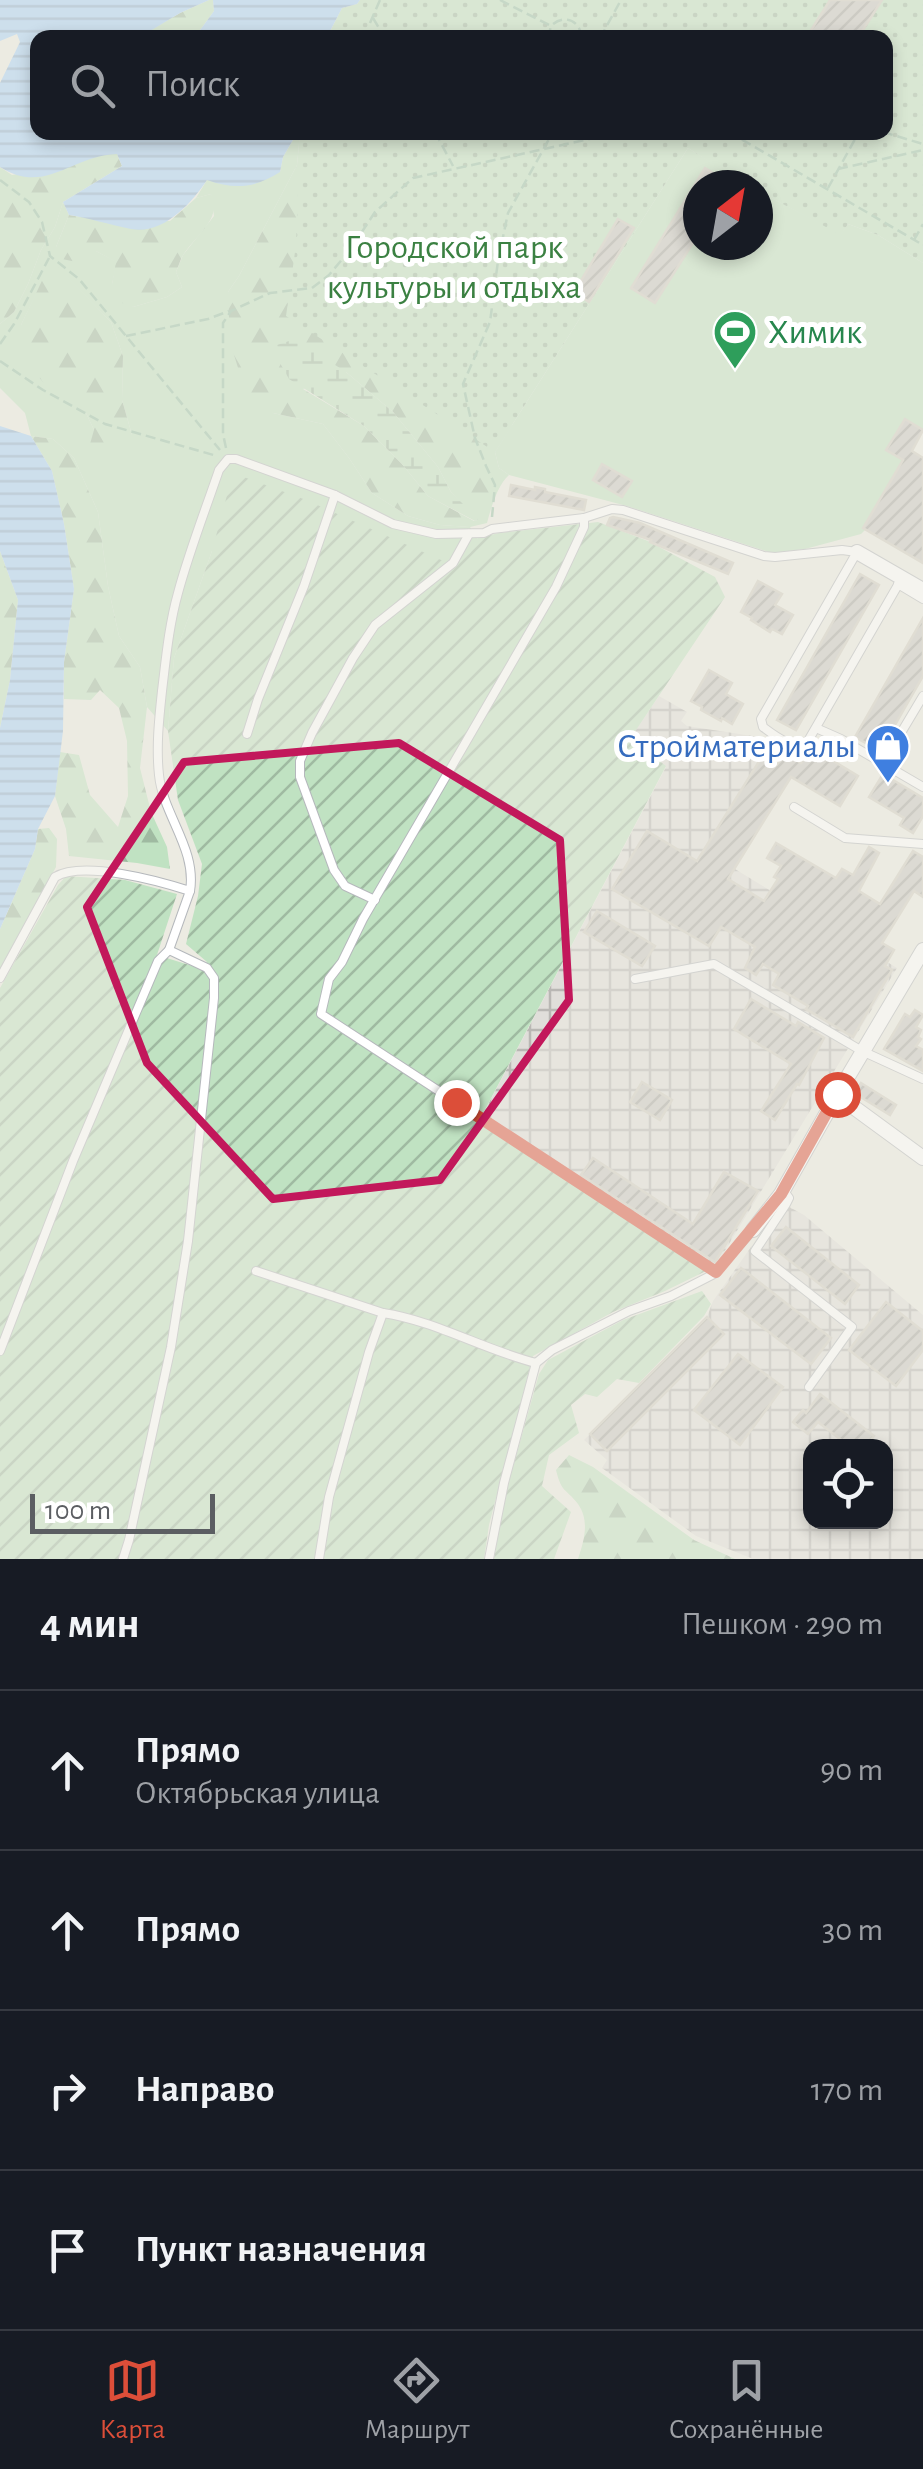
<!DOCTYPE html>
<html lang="ru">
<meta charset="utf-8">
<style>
:root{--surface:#171b24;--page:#20242c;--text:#f1f3f6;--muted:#9ea1a6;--line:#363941;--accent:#dc4e39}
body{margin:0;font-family:"Alegreya Sans",sans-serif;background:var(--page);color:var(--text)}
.controls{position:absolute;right:30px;bottom:30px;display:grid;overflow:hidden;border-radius:20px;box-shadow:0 5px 15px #0003}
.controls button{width:90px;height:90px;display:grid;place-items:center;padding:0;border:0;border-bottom:2px solid var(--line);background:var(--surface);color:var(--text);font:50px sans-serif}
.compass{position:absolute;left:683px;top:170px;width:90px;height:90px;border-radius:50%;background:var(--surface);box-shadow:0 5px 15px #0003;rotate:31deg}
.scale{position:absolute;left:30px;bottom:25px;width:185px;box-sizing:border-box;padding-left:10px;border:5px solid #5b5e62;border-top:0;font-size:28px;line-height:35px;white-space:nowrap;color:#5b5e62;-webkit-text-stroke:8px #fff;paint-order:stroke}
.stop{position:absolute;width:30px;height:30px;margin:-22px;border:8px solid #dc4e39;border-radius:50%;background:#fff}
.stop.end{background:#dc4e39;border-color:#fff;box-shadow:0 2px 10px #0008}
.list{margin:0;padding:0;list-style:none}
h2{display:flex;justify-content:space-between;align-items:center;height:130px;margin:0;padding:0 40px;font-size:42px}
h2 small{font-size:32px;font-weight:400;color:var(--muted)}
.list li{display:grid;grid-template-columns:65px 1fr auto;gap:30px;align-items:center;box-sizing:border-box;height:160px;padding:0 40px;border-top:2px solid var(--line)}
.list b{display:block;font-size:38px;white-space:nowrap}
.list p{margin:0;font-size:32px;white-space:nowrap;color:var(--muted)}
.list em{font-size:32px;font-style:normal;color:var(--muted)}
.icon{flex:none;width:55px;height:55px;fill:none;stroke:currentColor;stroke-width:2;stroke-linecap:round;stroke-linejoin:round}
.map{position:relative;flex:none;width:923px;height:1559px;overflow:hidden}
.search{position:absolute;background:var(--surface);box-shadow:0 5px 15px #0003;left:30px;right:30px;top:30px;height:110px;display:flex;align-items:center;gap:25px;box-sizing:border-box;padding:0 35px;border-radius:20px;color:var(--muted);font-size:38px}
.sheet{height:770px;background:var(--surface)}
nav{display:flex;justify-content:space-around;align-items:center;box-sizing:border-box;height:140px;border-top:2px solid var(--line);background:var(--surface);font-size:28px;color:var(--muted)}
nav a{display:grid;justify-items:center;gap:5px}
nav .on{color:var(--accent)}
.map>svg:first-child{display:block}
.industrial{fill:url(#industrial-grid);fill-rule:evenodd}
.grass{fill:#c0e2c2;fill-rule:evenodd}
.forest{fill:url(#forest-firs);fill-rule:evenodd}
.wetland{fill:url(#wetland-marsh)}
.park{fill:url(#park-dots)}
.garden{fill:url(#garden-furrows)}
.water{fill:url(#water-rules)}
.building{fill:url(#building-hatch);stroke:#d0cdc1;stroke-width:2.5}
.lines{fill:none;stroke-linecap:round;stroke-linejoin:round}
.lane-casing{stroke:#b5b8bc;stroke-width:10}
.street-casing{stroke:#b5b8bc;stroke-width:16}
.path{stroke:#98c0a6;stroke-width:2.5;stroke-dasharray:10 5;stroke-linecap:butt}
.lane{stroke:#fff;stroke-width:8}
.street{stroke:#fff;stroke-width:14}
.route{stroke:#dc4e39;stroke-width:12}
.marked{fill:none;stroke:#c2185b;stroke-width:8;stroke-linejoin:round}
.labels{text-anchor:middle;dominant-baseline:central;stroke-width:10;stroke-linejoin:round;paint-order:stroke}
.park-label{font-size:35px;fill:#3b8142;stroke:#fff}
.leisure-label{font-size:35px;fill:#27864d;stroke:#fff;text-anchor:start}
.shop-label{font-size:35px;fill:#366cbe;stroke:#fff;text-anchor:end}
</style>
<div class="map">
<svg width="923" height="1559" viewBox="0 0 923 1559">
<defs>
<pattern id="industrial-grid" width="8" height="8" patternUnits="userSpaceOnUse" patternTransform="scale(2.5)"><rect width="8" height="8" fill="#e0deda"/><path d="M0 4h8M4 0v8" fill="none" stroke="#b9b7b4"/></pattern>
<pattern id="forest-firs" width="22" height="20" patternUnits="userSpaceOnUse" patternTransform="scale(2.5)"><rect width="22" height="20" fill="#c0e2c2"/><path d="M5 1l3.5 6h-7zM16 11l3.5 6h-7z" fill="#9fbaa1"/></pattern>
<pattern id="wetland-marsh" width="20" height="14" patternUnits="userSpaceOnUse" patternTransform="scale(2.5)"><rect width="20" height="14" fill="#c0e2c2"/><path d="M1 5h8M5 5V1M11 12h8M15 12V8" fill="none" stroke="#9fbaa1"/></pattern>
<pattern id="park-dots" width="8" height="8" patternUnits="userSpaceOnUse" patternTransform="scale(2.5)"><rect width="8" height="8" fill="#c0e2c2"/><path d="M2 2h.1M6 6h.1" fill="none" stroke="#9fbaa1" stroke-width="1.8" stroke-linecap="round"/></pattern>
<pattern id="garden-furrows" width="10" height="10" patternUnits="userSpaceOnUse" patternTransform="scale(2.5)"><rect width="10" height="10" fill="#c0e2c2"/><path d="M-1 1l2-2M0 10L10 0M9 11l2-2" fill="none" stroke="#9fbaa1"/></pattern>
<pattern id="water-rules" width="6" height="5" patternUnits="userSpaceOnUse" patternTransform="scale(2.5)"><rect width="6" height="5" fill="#a6d0f9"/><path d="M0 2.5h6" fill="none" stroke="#8aaccd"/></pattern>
<pattern id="building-hatch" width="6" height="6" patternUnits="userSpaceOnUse" patternTransform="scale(2.5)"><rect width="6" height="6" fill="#c8c6c0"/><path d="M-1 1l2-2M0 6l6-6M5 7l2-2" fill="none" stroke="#a5a49f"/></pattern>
</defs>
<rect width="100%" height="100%" fill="#ecebe2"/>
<g class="industrial">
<polygon points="659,696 687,712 681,721 687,726 759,737 764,741 763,755 704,850 897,968 715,1267 482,1116 666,767 629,740"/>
<path d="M782,1203L804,1215L923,1315V1559H753L696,1536L602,1468L607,1460L584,1440L707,1317L713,1301ZM810,1446H886V1522H810Z"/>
</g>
<g class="grass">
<path d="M297,133H300L297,165L239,276L228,292L273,413L323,424L349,458L372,493L408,516L440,525L470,527L478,539L470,554L458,562L212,551L174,658L168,731L147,707L140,667L119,636L108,586L98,512L74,458L53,439L31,436L25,413L0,388V324L14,312L28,284L41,250L55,227L63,202L69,215L56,247L96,251L117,262L112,284L133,307L167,297L182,287L176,272L183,255L214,216L211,194L196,198L207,180L280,172L283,157ZM49,268H58L111,322L123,356L122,400L132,435L94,430L86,413L21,325Z"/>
<polygon points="688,148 748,185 698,185 698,245 758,245 758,191 841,234 848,224 878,235 923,263 923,430 904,420 886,450 903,460 863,527 866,529 861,534 805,549 772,553 627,506 509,475 499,468 495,452"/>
</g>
<g class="forest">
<polygon points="209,0 213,0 214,11 195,37 143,38 144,34 180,13"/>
<path d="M300,133L512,426L495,452L499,468L509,475C497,486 491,508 487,523L470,527L440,525L408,516L372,493L349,458L323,424L273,413L244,387L230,342L228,292L239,276L297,165ZM346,372L393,412L438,467L451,492L477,520L474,521L428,496L402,464L364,426L303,389Z"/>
<polygon points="100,154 117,154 122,166 63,202 55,227 41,250 28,284 14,312 0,324 0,167 12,175 77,163"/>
<path d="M211,194C224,219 193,237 182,257C180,261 178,267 176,272L182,287L167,297L133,307L114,300L112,284L116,262L96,251L82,263L62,259L56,247L69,215L101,220L170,221L196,198Z"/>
<polygon points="58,267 111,322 123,356 122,400 132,435 112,459 100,464 88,451 94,430 86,413 48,388 23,358 21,325 48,268"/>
<polygon points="31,436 53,439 74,458 98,512 108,586 119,636 140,667 147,707 140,768 151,812 167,847 170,869 137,863 69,856 66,829 55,796 60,752 79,755 90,795 118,827 128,796 127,741 119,708 100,690 91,700 64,699 64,662 74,589 64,524 52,471"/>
<polygon points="0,551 18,600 10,680 0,728"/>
<polygon points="49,828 57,839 56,867 0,970 0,929 35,849 38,829"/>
<path d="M569,1455L593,1467L694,1540L735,1559H578C584,1541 590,1521 578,1504C565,1487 562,1494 556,1470Z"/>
</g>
<polygon class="wetland" points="295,339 346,372 393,412 438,467 451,492 478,519 475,521 428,496 402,464 364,426 289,379 271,347"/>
<polygon class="park" points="360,0 923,0 923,263 878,235 848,224 841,235 758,191 758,185 748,185 741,182 688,148 495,452 286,316 296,245 300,133 886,132 886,38 327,37 342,8 357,4"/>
<g class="garden">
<polygon points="233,473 306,500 441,560 458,562 470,553 478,538 499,533 598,522 648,541 715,577 725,597 630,739 666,766 478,1123 706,1271 665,1291 613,1312 533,1356 489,1525 484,1559 0,1559 0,988 58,885 66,876 125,880 177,894 157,955 199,968 207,962 186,944 198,896 202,864 178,800 168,731 174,658 212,551"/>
<polygon points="702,1291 711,1304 704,1316 639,1383 617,1379 597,1397 585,1394 571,1405 579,1433 549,1455 542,1486 571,1512 554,1559 494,1559 504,1499 539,1374 548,1360 623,1320"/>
</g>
<g class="water">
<path d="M0,0H209L180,13L145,34L143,37L38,38V132L297,133L283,157L280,172C255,188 235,190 207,180C191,204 163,235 131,229C110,225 90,218 69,215L63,202L122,166L117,154C72,155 45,196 0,167V83L20,42L17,34L0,41Z"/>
<polygon points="213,0 360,0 357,4 342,8 327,37 195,37 214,11"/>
<polygon points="0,426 31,436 52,471 64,524 74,589 64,662 63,731 55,796 38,829 35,849 0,929 0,728 10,680 18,600 0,551"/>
</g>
<g class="building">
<polygon points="830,0 882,0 858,38 806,38"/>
<polygon points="705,168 732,185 698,185 698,235 655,303 631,288"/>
<polygon points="618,219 634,228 589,302 574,292"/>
<polygon points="905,419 923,430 912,451 923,458 923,563 863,528 903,460 886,450"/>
<polygon points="602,464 632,481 622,497 593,480"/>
<polygon points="511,485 535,490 535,487 545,489 545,492 586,500 584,510 509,496"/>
<polygon points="613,517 640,523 733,563 728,574 650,542 651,540 607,525 610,518"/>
<polygon points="860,574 879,585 796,730 777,720"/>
<polygon points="758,581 782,594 775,605 793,615 782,634 772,629 770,632 751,620 752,618 741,612"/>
<polygon points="923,618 923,676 880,751 855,737"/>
<polygon points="709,670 732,683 726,694 743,704 732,724 722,718 721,721 701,710 702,707 691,701"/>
<polygon points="812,748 858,776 840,806 791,777 728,879 764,901 778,879 774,877 781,866 767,858 776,843 836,878 842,869 853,875 869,847 871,848 879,853 859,891 880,904 913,851 923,857 923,897 914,891 882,943 894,950 885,966 892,970 853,1037 806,1009 808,1006 773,985 779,974 763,964 756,975 745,968 755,947 721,927 709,946 612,889 647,831 697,861 763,755 777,764 784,752 801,763"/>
<polygon points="883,774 923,798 923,816 913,833 900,825 904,818 869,797"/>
<polygon points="597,911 655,946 642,966 584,932"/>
<polygon points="751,999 796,1026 798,1022 824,1038 799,1085 797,1084 775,1120 761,1111 791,1064 734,1029"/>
<polygon points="915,1010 923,1015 916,1027 921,1030 918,1037 921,1039 916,1046 923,1050 923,1071 884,1049 905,1014 910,1017"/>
<polygon points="642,1082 672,1100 660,1120 630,1102"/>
<polygon points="861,1083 896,1105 890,1115 854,1093"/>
<polygon points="593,1158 693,1224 724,1172 758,1191 715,1262 581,1175"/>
<polygon points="786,1227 859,1285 845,1304 771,1246"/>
<polygon points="741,1268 831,1338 811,1364 720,1295"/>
<polygon points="886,1302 923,1331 923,1350 896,1386 849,1350"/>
<polygon points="707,1317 724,1334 607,1451 590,1434"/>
<polygon points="738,1354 783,1387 740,1445 694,1410"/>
<polygon points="820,1394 874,1436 866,1446 849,1446 818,1422 808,1434 793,1422 803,1410 806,1413"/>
</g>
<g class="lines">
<defs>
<g id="lane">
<polyline points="584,518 584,527 556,587 363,919 342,962 329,979 321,1014 716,1272"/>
<polyline points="898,584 923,599"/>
<polyline points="816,728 841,739 923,787"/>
<polyline points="247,734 258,699 304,586 335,495"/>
<polyline points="883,763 923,696"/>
<polyline points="794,807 845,838 923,844"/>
<polyline points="375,900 345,886 334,870 300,777 300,761 312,733 353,658 375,625 453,563 469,534"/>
<path d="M0,978L55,877C83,860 159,881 190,891C197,849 163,815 159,775C156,747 159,719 162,691C166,658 169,625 178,593C189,552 205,511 219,470L228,459H236L335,495L393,524L436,534L484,533L492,529L584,518L612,509L623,510L764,556L775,557L842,550L857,552L761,719L763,727C775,736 794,751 808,741L902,578"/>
<polyline points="635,979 714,964 862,1051 923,1079"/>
<polyline points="783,1190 789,1198 786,1204 755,1251 852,1327 809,1387"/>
<path d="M256,1271L383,1313C436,1321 484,1350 536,1363"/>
<polyline points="0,1351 73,1161 158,961 169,950"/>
<polyline points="123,1559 129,1540 171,1347 188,1241 214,998 214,978 207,968 169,950 190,891"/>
<polyline points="319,1559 329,1497 369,1352 383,1313"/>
<polyline points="489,1559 504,1483 536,1363 552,1350 629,1311 671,1296 714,1274 753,1230"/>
</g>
<g id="street">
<polyline points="857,552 923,590"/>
<polyline points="837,1095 923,1158"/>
<polyline points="753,1230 781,1194 837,1095 923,950"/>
</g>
</defs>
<use href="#lane" class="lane-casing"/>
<use href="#street" class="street-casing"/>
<g class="path">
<path d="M500,0L551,26C563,14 580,19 582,38"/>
<polyline points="373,18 385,38"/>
<polyline points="370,23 380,0"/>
<polyline points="548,38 551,26"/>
<polyline points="600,38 621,0"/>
<polyline points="435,132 453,166"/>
<polyline points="729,132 923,245"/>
<polyline points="883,132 923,144"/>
<polyline points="838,169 923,150"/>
<polyline points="0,180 29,202 42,222 50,256 79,279 220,450"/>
<polyline points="828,188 859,132"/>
<polyline points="914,240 923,224"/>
<polyline points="126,336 208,319 229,311"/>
<polyline points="0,344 14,324 49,258"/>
<polyline points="0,361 43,390 105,424 217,456"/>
<polyline points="226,448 223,434 223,323 231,311 270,293 312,288 329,275 350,250 375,212 413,178 621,132"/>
<polyline points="492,517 495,485 486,466 475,438 463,384 490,322 498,261 508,213 553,132"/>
</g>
<use href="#lane" class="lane"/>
<use href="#street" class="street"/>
</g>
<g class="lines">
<polyline class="route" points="456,1102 716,1272 781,1194 837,1094"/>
</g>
<path d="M0 0H923V1559H0ZM399,743L560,840L569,1000L440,1180L273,1199L147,1063L87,907L184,762Z" fill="#ecebe2" fill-opacity=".55" fill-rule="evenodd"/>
<path class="marked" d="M399,743L560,840L569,1000L440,1180L273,1199L147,1063L87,907L184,762Z"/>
<defs>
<symbol id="stadium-pin" viewBox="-11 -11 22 30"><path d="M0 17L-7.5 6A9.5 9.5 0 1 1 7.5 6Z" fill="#2e9e5b" stroke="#fff"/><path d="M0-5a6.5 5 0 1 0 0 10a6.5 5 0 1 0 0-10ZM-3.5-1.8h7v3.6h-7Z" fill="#fff"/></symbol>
<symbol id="shop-pin" viewBox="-11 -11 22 30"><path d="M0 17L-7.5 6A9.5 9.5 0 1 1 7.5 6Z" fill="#3f7fe0" stroke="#fff"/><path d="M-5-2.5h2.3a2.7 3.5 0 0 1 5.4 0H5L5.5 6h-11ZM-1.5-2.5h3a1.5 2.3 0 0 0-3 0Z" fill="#fff"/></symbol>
</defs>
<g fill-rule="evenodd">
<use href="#stadium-pin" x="710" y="307" width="50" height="68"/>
<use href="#shop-pin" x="863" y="721" width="50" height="68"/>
</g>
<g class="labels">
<g class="park-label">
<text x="454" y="247">Городской парк<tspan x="454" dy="40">культуры и отдыха</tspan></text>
</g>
<g class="leisure-label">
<text x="768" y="332">Химик</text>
</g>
<g class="shop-label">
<text x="856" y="746">Стройматериалы</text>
</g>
</g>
</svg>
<div class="controls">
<button><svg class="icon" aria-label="locate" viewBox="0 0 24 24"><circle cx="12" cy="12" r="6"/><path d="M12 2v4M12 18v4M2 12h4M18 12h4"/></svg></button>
</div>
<svg class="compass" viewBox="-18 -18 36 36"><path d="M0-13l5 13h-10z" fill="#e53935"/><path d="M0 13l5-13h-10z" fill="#9ea1a6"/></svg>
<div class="scale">100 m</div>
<div class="stop" style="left:837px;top:1094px"></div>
<div class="stop end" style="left:456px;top:1102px"></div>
<div class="search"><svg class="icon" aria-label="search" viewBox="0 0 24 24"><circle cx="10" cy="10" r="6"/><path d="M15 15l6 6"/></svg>Поиск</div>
</div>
<section class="sheet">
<h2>4 мин<small>Пешком · 290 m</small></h2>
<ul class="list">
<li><svg class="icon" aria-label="ahead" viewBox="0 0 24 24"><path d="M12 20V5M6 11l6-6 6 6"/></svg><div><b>Прямо</b><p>Октябрьская улица</p></div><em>90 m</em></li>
<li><svg class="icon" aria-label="ahead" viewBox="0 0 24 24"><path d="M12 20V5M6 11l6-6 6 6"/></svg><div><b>Прямо</b></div><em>30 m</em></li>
<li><svg class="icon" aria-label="right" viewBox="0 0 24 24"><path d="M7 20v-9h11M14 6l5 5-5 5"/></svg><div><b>Направо</b></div><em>170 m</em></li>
<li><svg class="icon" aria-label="arrive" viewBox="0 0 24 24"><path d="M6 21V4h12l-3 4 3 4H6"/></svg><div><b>Пункт назначения</b></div></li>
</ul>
</section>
<nav>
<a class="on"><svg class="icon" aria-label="map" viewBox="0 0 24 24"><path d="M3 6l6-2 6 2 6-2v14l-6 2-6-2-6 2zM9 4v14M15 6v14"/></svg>Карта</a>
<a><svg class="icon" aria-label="directions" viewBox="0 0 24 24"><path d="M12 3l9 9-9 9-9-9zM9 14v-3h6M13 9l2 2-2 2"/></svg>Маршрут</a>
<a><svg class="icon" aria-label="saved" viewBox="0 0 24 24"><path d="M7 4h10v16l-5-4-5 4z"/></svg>Сохранённые</a>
</nav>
